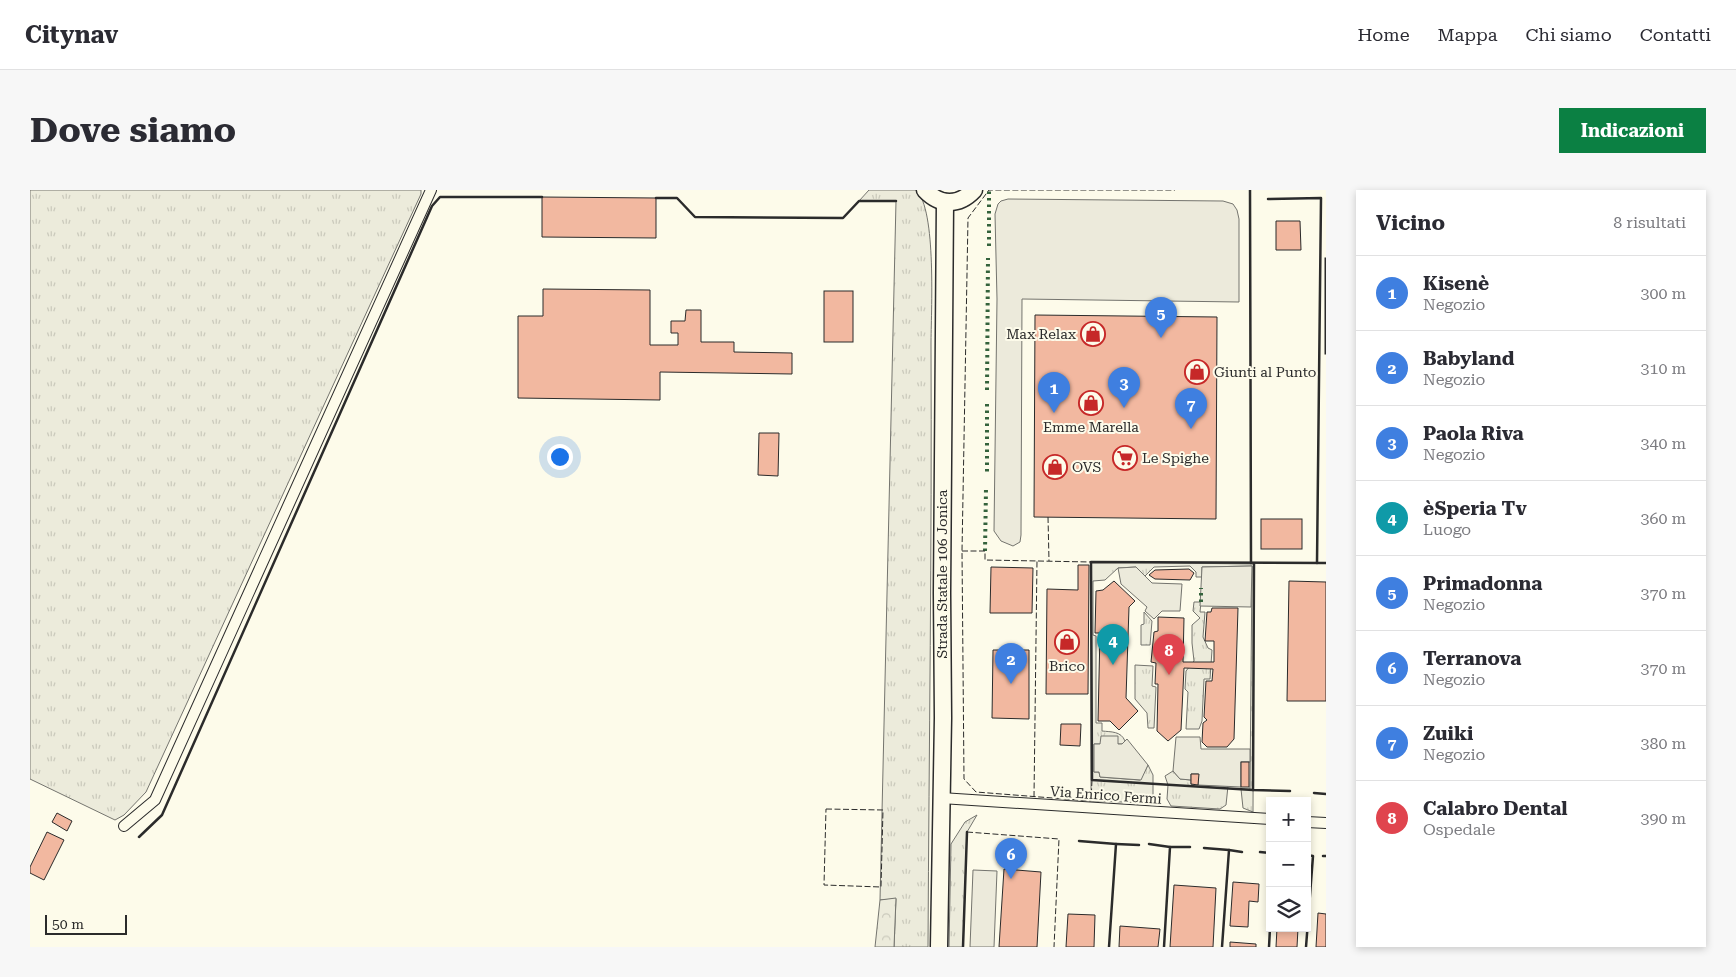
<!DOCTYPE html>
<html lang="it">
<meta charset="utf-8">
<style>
:root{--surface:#fff;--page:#f7f7f7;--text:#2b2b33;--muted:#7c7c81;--line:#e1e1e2;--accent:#0b8043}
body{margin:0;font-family:"Roboto Serif",serif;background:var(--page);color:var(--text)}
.controls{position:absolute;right:15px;bottom:15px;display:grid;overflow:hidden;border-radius:0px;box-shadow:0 2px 8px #0003}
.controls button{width:45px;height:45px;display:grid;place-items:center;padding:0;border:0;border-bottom:1px solid var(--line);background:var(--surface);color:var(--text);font:25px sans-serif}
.scale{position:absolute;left:15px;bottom:12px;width:82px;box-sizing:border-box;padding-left:5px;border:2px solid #2b2b2b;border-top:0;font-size:14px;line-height:18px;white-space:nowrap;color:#2b2b2b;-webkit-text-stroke:4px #fdfbea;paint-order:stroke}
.you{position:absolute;left:529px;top:266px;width:18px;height:18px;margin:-12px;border:4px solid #fff;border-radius:50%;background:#1a73e8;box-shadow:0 0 0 8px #1a73e833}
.badge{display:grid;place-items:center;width:32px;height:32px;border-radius:50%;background:var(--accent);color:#fff;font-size:16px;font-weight:700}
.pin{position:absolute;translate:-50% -41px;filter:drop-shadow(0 1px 2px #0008)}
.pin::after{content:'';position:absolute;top:26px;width:18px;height:15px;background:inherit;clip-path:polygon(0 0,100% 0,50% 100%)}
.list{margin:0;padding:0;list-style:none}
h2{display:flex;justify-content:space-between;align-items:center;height:65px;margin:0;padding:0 20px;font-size:21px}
h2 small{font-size:16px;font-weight:400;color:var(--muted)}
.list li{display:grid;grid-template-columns:32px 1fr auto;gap:15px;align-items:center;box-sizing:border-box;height:75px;padding:0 20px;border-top:1px solid var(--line)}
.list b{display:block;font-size:19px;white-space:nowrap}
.list p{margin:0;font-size:16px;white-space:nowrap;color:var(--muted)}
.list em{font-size:16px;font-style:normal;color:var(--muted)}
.icon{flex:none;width:28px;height:28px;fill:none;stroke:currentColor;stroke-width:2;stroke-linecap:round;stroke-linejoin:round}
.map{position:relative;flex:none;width:1296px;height:757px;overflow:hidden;border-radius:0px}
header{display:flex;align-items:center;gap:30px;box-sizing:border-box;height:70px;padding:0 25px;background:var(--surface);border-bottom:1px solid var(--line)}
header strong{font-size:24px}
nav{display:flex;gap:28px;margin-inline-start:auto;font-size:18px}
.intro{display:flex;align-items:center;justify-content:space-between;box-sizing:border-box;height:120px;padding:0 30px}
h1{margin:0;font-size:35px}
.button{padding:12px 22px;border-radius:0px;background:var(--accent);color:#fff;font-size:18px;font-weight:700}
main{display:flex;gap:30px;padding:0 30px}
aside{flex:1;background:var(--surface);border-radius:0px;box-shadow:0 2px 8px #0003}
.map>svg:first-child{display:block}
.grass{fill:url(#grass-tufts);stroke:#74746e}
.forest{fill:url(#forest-crowns);stroke:#74746e}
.parking{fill:#eceadb;stroke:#74746e}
.building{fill:#f2b8a0;stroke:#2b2b2b}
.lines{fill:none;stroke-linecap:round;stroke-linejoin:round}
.minor-casing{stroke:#2b2b2b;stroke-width:12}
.primary-casing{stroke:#2b2b2b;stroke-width:19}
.minor{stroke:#fdfbea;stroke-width:10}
.primary{stroke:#fdfbea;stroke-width:16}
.hedge{stroke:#34623c;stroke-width:4;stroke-dasharray:2.5 4;stroke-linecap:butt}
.fence{stroke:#2b2b2b;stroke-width:1;stroke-dasharray:6 2.5;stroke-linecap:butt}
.wall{stroke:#2b2b2b;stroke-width:2.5}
.labels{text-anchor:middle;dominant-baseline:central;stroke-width:4;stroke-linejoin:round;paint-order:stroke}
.poi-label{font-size:14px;fill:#2b2b2b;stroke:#fdfbea;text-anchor:start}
.street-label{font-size:14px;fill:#2b2b2b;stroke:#fdfbea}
</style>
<header>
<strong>Citynav</strong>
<nav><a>Home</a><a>Mappa</a><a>Chi siamo</a><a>Contatti</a></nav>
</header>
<div class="intro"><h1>Dove siamo</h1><a class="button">Indicazioni</a></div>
<main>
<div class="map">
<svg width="1296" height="757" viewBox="0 0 1296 757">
<defs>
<pattern id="grass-tufts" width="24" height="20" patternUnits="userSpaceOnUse" patternTransform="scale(1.25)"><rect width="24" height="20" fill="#ecebdb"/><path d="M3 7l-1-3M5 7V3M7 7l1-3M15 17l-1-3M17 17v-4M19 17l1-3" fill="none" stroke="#cbcabc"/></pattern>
<pattern id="forest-crowns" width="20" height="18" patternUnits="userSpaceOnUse" patternTransform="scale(1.25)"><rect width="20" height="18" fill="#ecebdb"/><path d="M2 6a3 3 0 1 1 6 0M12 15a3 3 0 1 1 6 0" fill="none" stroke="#cbcabc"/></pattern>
</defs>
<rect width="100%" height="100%" fill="#fdfbea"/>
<g class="grass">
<polygon points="0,0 391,0 391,4 116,602 94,625 85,630 0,589"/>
<path d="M839,0H886C907,19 901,124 901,154C902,355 899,556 898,757H864L866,709L850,710L866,11H829Z"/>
<path d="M1061,372L1224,374L1223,622L1213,618L1211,599H1220L1222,376L1172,377V387H1166V382L1160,376L1124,377L1114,387L1106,377L1088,378L1075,390L1063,391V445L1066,446V533H1072V541C1081,542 1091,541 1095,551L1092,554H1064V582H1069L1070,587L1110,590L1118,575L1123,585V613L1061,611Z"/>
<polygon points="1164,412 1171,412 1170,422 1175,422 1173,447 1178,458 1182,460 1180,489 1174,489 1172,531 1169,539 1156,539 1158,502 1155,499 1156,481 1164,471 1162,453 1162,435 1170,428 1163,421"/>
<polygon points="1114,422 1122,431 1120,455 1111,455 1111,435 1114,434"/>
<polygon points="1105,475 1123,476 1122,496 1126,497 1124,538 1118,538 1117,523 1105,509"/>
<polygon points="1143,581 1150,589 1161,590 1161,594 1198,596 1196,615 1190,619 1141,616 1137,609 1138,595 1135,586"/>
<polygon points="947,625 937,642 933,757 919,757 921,654 935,632"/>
</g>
<polygon class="forest" points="866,708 864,757 845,757 850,710"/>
<g class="parking">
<polygon points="978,9 1193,11 1203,14 1207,20 1209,29 1209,112 992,109 991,345 990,352 983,356 971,351 964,341 967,109 965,24 968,14 971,11"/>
<polygon points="1222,376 1221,417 1170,416 1172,377"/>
<polygon points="1106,377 1122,393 1152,394 1150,421 1132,421 1124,429 1115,421 1117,417 1091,394 1088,378"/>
<polygon points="1071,546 1088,546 1088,554 1092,554 1097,549 1118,575 1111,590 1070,587 1069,582 1064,582 1064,554 1070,554"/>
<polygon points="1146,547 1170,547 1171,559 1220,559 1220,572 1211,572 1211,597 1168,595 1168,584 1161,584 1161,590 1150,589 1143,581"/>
<polygon points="943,680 967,681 964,757 940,757"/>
</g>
<g class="building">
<polygon points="512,7 626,8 626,48 512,47"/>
<polygon points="1246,31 1270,31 1271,60 1246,60"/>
<rect x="1295" y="68" width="1" height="96"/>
<polygon points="513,99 620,100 620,155 648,155 648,143 641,143 641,131 655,131 656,120 671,120 671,152 704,152 704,162 762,163 762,184 630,182 630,210 488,208 488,126 513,126"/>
<rect x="794" y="101" width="29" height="51"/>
<polygon points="1005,125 1187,127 1186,329 1004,327"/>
<polygon points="729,243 749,243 748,286 728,285"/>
<rect x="1231" y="329" width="41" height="30"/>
<polygon points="1048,375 1059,375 1058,504 1016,504 1017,399 1048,400"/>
<polygon points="961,377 1003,378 1002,423 960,423"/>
<polygon points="1159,379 1164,383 1160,390 1125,389 1119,385 1125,380"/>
<polygon points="1084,391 1105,411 1099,417 1096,508 1108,521 1089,540 1080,531 1068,531 1070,443 1065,443 1066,401 1073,400"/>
<polygon points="1259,391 1296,392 1296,511 1257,511"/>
<polygon points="1182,418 1208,418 1204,549 1197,557 1177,557 1172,552 1173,533 1177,530 1174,527 1176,491 1182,491 1183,479 1154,478 1151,540 1138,551 1127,541 1128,494 1125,494 1126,473 1121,472 1124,442 1128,441 1128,427 1154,428 1153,472 1184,472 1184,451 1175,451 1177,422 1181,422"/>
<polygon points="963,460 999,460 999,529 962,528"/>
<polygon points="1031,534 1051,534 1050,556 1030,555"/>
<rect x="1211" y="572" width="8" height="25"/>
<polygon points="1161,584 1169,584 1168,595 1161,594"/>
<polygon points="27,623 42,631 37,641 22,632"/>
<polygon points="17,642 34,650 14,690 0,683 0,677"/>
<polygon points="974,679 1011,682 1007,757 969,757"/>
<polygon points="1203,692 1229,694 1228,712 1219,711 1218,737 1200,736"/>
<polygon points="1144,695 1186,698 1183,757 1140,757"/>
<polygon points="1288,723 1296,724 1296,757 1286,757"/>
<polygon points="1038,724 1065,725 1064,757 1036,757"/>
<polygon points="1090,736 1130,739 1128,757 1089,757"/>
<polygon points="1247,738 1268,738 1267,757 1246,757"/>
<polygon points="1200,752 1226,754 1226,757 1200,757"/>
</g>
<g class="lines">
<defs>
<g id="minor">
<polyline points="911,608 1240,629"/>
<polyline points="1277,632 1296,633"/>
<polyline points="94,636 125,610 401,0"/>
</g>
<g id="primary">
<path d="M895,0C910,16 929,16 944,0"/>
<polyline points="909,757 913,528 912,403 915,12"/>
</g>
</defs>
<use href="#minor" class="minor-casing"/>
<use href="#primary" class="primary-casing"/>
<use href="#minor" class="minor"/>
<use href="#primary" class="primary"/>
<g class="hedge">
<polyline points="959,56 959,0"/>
<polyline points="957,200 958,68"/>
<polyline points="957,214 957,284"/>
<polyline points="955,361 956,298"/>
<polyline points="1171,412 1171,398"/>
</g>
<g class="fence">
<polyline points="1018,327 1019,371"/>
<polyline points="932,361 955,361 955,370 1061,372"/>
<polyline points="1062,590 1061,611 946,602 934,589 932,361 938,28 959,0 1145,0"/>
<polyline points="1004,607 1007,371"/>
<polygon points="796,619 853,620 851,697 794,695"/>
<polyline points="937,642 1029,649 1024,757"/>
</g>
<g class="wall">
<polyline points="1220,0 1221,373"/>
<polyline points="626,8 647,8 665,27 813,28 829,11 866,11"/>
<polyline points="1238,9 1291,8 1287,373"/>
<polyline points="1224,374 1223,600 1260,601"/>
<polyline points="1223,600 1062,590 1061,372 1296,373"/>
<polyline points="1284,603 1296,604"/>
<polyline points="109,647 132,625 402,16 410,7 512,7"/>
<polyline points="1049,651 1086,654 1079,757"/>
<polyline points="1086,654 1109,655"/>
<polyline points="1119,654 1140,657 1134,757"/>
<polyline points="1140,657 1160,657"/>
<polyline points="1174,658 1199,660 1192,757"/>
<polyline points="1199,660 1212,662"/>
<polyline points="1230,662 1240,663"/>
<polyline points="1293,666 1296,666"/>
<polyline points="933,757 937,642"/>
<polyline points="1239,757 1240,738"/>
<polyline points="1276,757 1283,666 1277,665"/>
</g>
</g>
<defs>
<symbol id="shop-ring" viewBox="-11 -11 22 22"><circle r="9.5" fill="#fdfbea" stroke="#c62828" stroke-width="1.5"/><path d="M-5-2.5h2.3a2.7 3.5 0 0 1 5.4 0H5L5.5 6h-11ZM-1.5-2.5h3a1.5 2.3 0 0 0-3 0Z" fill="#c62828"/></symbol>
<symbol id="supermarket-ring" viewBox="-11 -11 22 22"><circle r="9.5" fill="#fdfbea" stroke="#c62828" stroke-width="1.5"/><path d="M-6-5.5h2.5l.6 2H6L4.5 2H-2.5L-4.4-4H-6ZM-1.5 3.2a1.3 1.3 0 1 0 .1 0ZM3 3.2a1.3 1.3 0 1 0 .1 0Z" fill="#c62828"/></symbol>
</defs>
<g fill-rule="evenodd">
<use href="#shop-ring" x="1049" y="130" width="28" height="28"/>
<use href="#shop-ring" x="1153" y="168" width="28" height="28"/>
<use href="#shop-ring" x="1047" y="199" width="28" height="28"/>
<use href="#supermarket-ring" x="1081" y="254" width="28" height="28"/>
<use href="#shop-ring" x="1011" y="263" width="28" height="28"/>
<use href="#shop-ring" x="1023" y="438" width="28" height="28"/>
</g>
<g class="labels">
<g class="poi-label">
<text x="1046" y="144" text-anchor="end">Max Relax</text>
<text x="1184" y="182">Giunti al Punto</text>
<text x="1061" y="237" text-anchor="middle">Emme Marella</text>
<text x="1112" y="268">Le Spighe</text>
<text x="1042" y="277">OVS</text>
<text x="1037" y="476" text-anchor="middle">Brico</text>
</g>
<g class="street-label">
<text transform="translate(912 384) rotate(-90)">Strada Statale 106 Jonica</text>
<text transform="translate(1076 605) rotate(4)">Via Enrico Fermi</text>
</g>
</g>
</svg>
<div class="controls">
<button>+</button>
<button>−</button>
<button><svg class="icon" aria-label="layers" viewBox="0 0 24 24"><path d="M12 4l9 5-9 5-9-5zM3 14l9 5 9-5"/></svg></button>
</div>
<div class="scale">50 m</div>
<div class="you"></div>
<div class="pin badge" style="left:1024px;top:223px;background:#3f7fe0">1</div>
<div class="pin badge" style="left:981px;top:494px;background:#3f7fe0">2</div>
<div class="pin badge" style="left:1094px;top:218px;background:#3f7fe0">3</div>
<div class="pin badge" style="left:1083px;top:475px;background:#0f9aa8">4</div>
<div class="pin badge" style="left:1131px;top:148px;background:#3f7fe0">5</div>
<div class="pin badge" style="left:981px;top:689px;background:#3f7fe0">6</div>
<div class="pin badge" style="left:1161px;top:239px;background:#3f7fe0">7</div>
<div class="pin badge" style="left:1139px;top:485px;background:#e0444e">8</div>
</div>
<aside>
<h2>Vicino<small>8 risultati</small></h2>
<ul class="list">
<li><span class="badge" style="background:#3f7fe0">1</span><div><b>Kisenè</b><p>Negozio</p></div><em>300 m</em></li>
<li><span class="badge" style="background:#3f7fe0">2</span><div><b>Babyland</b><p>Negozio</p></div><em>310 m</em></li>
<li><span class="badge" style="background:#3f7fe0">3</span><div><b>Paola Riva</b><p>Negozio</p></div><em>340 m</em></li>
<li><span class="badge" style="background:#0f9aa8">4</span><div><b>èSperia Tv</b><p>Luogo</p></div><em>360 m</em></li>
<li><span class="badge" style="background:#3f7fe0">5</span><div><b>Primadonna</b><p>Negozio</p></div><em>370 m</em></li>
<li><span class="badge" style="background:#3f7fe0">6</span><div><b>Terranova</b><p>Negozio</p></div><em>370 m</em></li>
<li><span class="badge" style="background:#3f7fe0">7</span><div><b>Zuiki</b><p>Negozio</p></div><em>380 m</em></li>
<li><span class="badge" style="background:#e0444e">8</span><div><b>Calabro Dental</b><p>Ospedale</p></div><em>390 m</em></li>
</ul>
</aside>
</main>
